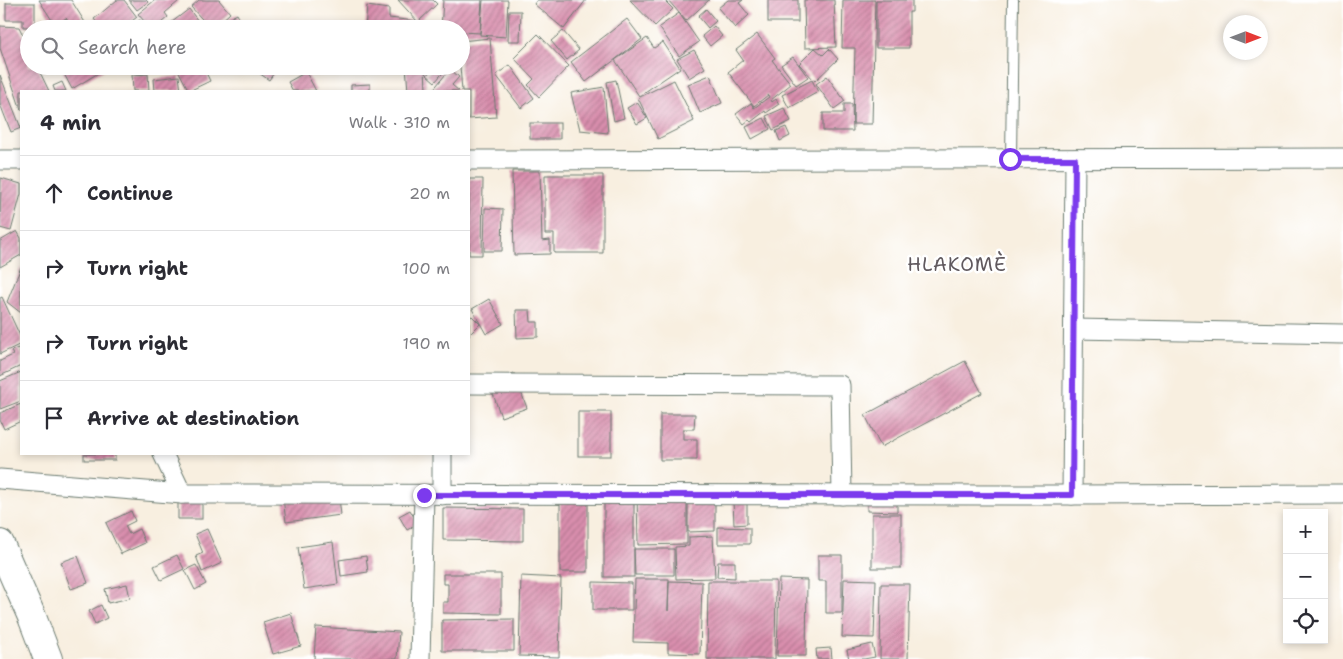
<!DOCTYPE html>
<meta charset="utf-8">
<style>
:root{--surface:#fff;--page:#f2f2f3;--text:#2b2b33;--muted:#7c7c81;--line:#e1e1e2}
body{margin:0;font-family:"Shantell Sans",sans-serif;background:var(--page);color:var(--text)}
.controls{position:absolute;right:15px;bottom:15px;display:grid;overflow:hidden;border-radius:0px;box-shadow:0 2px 8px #0003}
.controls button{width:45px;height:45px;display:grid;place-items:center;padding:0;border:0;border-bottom:1px solid var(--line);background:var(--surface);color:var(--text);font:25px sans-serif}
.compass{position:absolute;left:1223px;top:15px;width:45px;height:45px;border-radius:50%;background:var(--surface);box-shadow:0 2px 8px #0003;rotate:90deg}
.stop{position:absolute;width:15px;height:15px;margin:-11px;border:4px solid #7c3aed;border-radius:50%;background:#fff}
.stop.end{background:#7c3aed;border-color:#fff;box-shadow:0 1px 5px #0008}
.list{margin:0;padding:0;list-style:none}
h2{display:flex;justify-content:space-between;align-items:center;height:65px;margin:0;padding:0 20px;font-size:21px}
h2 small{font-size:16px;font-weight:400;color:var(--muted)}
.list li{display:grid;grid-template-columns:32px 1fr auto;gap:15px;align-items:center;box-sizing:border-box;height:75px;padding:0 20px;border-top:1px solid var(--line)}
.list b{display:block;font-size:19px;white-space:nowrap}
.list em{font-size:16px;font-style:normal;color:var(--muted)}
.icon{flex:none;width:28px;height:28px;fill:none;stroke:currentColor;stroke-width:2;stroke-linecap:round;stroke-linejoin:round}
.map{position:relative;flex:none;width:1343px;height:659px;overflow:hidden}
.search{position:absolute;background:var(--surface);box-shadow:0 2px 8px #0003;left:20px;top:20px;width:450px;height:55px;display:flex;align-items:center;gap:12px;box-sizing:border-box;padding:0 18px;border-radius:28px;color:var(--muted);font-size:19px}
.panel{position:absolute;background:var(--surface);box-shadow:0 2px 8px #0003;left:20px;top:90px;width:450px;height:365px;border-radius:0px}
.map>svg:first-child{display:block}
.building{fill:url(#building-hatch)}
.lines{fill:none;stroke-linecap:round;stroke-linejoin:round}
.service-casing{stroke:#6b7b70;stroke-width:12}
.minor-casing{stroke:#6b7b70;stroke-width:21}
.secondary-casing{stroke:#6b7b70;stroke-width:30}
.service{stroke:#fff;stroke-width:10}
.minor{stroke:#fff;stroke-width:19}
.secondary{stroke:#fff;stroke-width:28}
.route{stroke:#7c3aed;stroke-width:6}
.labels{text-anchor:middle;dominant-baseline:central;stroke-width:5;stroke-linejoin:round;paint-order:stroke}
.neighbourhood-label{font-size:19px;letter-spacing:1px;fill:#60595e;stroke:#fff}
</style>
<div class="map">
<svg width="1343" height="659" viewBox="0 0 1343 659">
<defs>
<pattern id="building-hatch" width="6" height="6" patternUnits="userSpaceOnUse" patternTransform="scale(1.25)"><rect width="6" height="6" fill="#d98ead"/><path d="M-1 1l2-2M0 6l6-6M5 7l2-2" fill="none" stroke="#af758e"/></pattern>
</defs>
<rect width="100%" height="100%" fill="#fff"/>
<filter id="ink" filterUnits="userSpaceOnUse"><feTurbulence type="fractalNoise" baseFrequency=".02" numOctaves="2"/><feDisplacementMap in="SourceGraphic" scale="10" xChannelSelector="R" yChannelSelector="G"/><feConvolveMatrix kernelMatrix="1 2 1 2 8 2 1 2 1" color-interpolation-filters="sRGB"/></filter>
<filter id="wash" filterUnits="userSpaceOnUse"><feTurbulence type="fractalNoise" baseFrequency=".0096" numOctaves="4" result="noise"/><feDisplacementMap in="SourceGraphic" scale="20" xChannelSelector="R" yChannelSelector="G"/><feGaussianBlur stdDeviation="1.12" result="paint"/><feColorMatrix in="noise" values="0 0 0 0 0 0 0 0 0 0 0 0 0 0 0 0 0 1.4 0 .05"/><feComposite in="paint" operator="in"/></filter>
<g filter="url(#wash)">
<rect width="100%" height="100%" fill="#f8efe0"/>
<g id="blocks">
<g class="building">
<polygon points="39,0 71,0 86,24 77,29 73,29 66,18 55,25"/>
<polygon points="117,0 124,0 137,17 122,29 102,29 94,19"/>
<polygon points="129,0 146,0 148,2 137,10"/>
<polygon points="155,0 178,0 179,1 165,13 168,17 154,29 151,29 138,14"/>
<polygon points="199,0 219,0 230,13 218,24 222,29 211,29 191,7"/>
<polygon points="398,0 433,0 437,4 418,22"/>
<polygon points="443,0 482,0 480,33 461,32 461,29 441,29"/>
<polygon points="483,0 508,0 506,37 480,35"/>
<polygon points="537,0 586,0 564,29 534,4"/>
<polygon points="630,0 664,0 673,9 655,26"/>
<polygon points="668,0 709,0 686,21"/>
<polygon points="728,0 743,0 739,3 749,15 735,28 718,8"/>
<rect x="768" y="0" width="30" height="22"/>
<polygon points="804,0 834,0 836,47 805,48"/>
<polygon points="843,0 875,0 872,124 853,124 855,48 842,48"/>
<polygon points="876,0 912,0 912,12 909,12 909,48 876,48"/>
<polygon points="6,3 35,3 35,27 23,27 23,20 6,20"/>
<polygon points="367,6 389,9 389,18 416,21 415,29 365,29"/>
<polygon points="189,9 204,29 169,29 167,26"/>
<polygon points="706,9 716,21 708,28 698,16"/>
<polygon points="509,11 521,11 520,41 508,41"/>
<polygon points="679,13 699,42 679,56 659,27"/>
<polygon points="237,14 245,29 224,29 221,23"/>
<polygon points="627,19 642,39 586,82 571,62"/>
<polygon points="140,20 146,29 127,29"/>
<polygon points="0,26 19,27 29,47 29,66 37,66 49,91 21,91 21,110 0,48"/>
<polygon points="714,26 722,36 710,46 702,36"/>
<polygon points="563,31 579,50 567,60 551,41"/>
<polygon points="538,34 569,66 539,97 528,85 534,79 514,58"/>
<polygon points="757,34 775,58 772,60 791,84 771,100 772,102 776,99 779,104 766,113 765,111 751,122 749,120 744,124 736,114 751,103 754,108 769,97 768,95 754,106 728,72 743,60 736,50"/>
<polygon points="490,38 496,117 469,119 469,91 462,91 460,66 461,41"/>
<polygon points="647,38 654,48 663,42 680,68 639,96 615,60"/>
<polygon points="815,48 823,55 829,49 838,59 815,81 799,64"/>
<polygon points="694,50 705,68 689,78 677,59"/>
<polygon points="793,57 808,77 796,85 781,65"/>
<polygon points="510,65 534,98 521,108 496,75"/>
<polygon points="73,66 110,66 72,89 63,72"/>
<polygon points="185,66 203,66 210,81 189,91 178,70"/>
<polygon points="259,66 272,66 276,70 269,80 256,71"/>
<polygon points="406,66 425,66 426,91 408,91"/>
<polygon points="434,66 445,66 447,68 435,82 427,75"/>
<polygon points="450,69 459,77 452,85 459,91 432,91"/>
<polygon points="306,72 316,91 293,91 288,82"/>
<polygon points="148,74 149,91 133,91 132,75"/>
<polygon points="0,75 21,128 11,132 0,104"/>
<polygon points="710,75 722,103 700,113 688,84"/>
<polygon points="179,76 181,91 155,91 154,79"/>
<polygon points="827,76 845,101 834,109 816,84"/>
<polygon points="616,80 624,118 614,121 607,82"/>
<polygon points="674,80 694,121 658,139 638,98"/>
<polygon points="812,80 818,92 789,108 782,95"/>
<polygon points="62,82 66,91 55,91 53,86"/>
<polygon points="370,84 370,91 351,91 351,85"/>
<polygon points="604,87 608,133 580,130 571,93"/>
<polygon points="637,102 647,118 637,124 627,108"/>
<polygon points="844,104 852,104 853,131 823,131 823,113 844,113"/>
<polygon points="784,108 791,121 773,130 766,116"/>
<polygon points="764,118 770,129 752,139 746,127"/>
<rect x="530" y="123" width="30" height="16"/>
<polygon points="786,127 790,136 780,141 776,131"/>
<polygon points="512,171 540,171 542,241 550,240 550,254 514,255"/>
<polygon points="545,175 603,175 603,253 554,253 554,234 545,234"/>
<polygon points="1,178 21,184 21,194 11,231 0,228"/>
<polygon points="469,179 483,179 482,255 469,255"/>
<polygon points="485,208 503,209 502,251 484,251"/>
<polygon points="17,231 21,238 21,255 0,267 0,241"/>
<polygon points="21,267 21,313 7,302"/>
<polygon points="2,297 21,338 21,344 0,354 0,298"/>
<polygon points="489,299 503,324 486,334 472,309"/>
<polygon points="516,310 530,310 531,322 538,322 538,337 517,338"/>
<polygon points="472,316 480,324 469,335 469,318"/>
<polygon points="18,348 21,355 21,366 0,376 0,361 13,355 11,351"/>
<polygon points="965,361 982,393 881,447 865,415"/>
<polygon points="21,372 21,401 0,409 0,381"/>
<polygon points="514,373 527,408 501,417 489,382"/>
<polygon points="21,404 21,421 4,429 0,420 0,413"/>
<rect x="578" y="412" width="33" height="44"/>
<polygon points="660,414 695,414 694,429 683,429 683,439 697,439 697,460 660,460"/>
<rect x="84" y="454" width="31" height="6"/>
<polygon points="338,490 341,515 286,522 283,498"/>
<rect x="560" y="491" width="28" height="81"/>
<rect x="604" y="492" width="30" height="85"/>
<rect x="178" y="494" width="24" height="25"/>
<polygon points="637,494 687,494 687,544 638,545"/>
<polygon points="715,496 715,531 688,532 688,497"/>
<polygon points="867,497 897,497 897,512 867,511"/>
<polygon points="747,499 747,524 734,525 733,500"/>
<polygon points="443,508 523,509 523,541 443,540"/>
<polygon points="410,510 418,524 407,530 399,516"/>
<polygon points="131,511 135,521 125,526 129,534 139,529 145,543 121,554 106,523"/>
<rect x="872" y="514" width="29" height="54"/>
<polygon points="718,527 750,528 750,544 718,544"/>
<polygon points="207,529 222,563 202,572 196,556 203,553 195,534"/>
<polygon points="713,536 715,578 676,579 675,547 689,546 689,537"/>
<polygon points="333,542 338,584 304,589 298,547"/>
<polygon points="634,549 674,549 674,575 635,575"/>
<polygon points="177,555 184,569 161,580 154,566"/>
<polygon points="818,555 842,555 842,613 826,613 826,581 818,581"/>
<polygon points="78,556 88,583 71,589 61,562"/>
<polygon points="366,556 368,572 341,576 339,560"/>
<polygon points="718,562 735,562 735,578 717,577"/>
<polygon points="196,565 206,584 195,590 185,570"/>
<polygon points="443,574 501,574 501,614 443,613 443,602 448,602 448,584 443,584"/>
<polygon points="521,576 561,578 559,657 519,656"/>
<polygon points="635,579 669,579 668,611 669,581 702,582 700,654 668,653 668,643 633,642"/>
<polygon points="779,579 807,580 806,656 777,656"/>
<polygon points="844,579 876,580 874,638 842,637"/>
<polygon points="708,581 776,581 775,659 707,659"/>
<polygon points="593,582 632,583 632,610 593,610"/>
<polygon points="127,584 130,598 108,603 105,589"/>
<polygon points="881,584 910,584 908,659 880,659"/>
<polygon points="101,605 107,618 95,624 89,611"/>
<polygon points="291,613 301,646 273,654 263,622"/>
<polygon points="514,619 514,651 442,651 442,620"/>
<polygon points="316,627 399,632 397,659 314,659"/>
<polygon points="872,644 875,657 864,659 849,659 847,650"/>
<polygon points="831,648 832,659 817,659 816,649"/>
</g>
</g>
</g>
<g filter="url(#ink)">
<use href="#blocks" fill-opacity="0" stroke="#6b7b70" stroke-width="1"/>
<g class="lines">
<defs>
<polyline id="service" points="1011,159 1013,0"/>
<g id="minor">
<polyline points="0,160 21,160"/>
<polyline points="469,160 1343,158"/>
<polyline points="1074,329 1343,334"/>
<polyline points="469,384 840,385 842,495"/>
<polyline points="163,454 182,494"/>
<polyline points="442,454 442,495"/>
<polyline points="0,479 182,494 1072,495 1343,494"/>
<polyline points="1072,495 1075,159"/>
<polyline points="420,659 424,495"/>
</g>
<polyline id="secondary" points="0,544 32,617 48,659"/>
</defs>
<use href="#service" class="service-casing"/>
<use href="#minor" class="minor-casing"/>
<use href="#secondary" class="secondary-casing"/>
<use href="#service" class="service"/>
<use href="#minor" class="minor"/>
<use href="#secondary" class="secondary"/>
</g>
</g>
<g class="lines" filter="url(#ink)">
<polyline class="route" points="424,495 1072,495 1075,159 1010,159"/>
</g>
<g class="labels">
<g class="neighbourhood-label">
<text x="957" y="264">HLAKOMÈ</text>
</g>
</g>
</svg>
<div class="controls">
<button>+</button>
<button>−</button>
<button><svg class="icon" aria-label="locate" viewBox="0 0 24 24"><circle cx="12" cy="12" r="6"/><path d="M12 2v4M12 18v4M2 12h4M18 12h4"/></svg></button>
</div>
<svg class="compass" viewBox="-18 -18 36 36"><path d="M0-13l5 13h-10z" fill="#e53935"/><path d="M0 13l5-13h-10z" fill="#7c7c81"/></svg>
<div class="stop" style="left:1010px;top:159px"></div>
<div class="stop end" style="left:424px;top:495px"></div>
<div class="search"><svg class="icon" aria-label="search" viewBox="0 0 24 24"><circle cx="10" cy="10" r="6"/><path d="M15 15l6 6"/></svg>Search here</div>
<section class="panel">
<h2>4 min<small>Walk · 310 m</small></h2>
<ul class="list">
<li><svg class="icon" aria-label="ahead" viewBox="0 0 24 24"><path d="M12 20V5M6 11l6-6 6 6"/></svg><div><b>Continue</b></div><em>20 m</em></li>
<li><svg class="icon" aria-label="right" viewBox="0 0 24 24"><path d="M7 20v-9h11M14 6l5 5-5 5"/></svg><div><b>Turn right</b></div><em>100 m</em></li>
<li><svg class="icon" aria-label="right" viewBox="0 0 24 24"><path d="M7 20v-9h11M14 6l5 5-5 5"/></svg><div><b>Turn right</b></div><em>190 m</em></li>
<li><svg class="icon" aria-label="arrive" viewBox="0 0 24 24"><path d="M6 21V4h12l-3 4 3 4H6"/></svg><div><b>Arrive at destination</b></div></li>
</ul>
</section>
</div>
